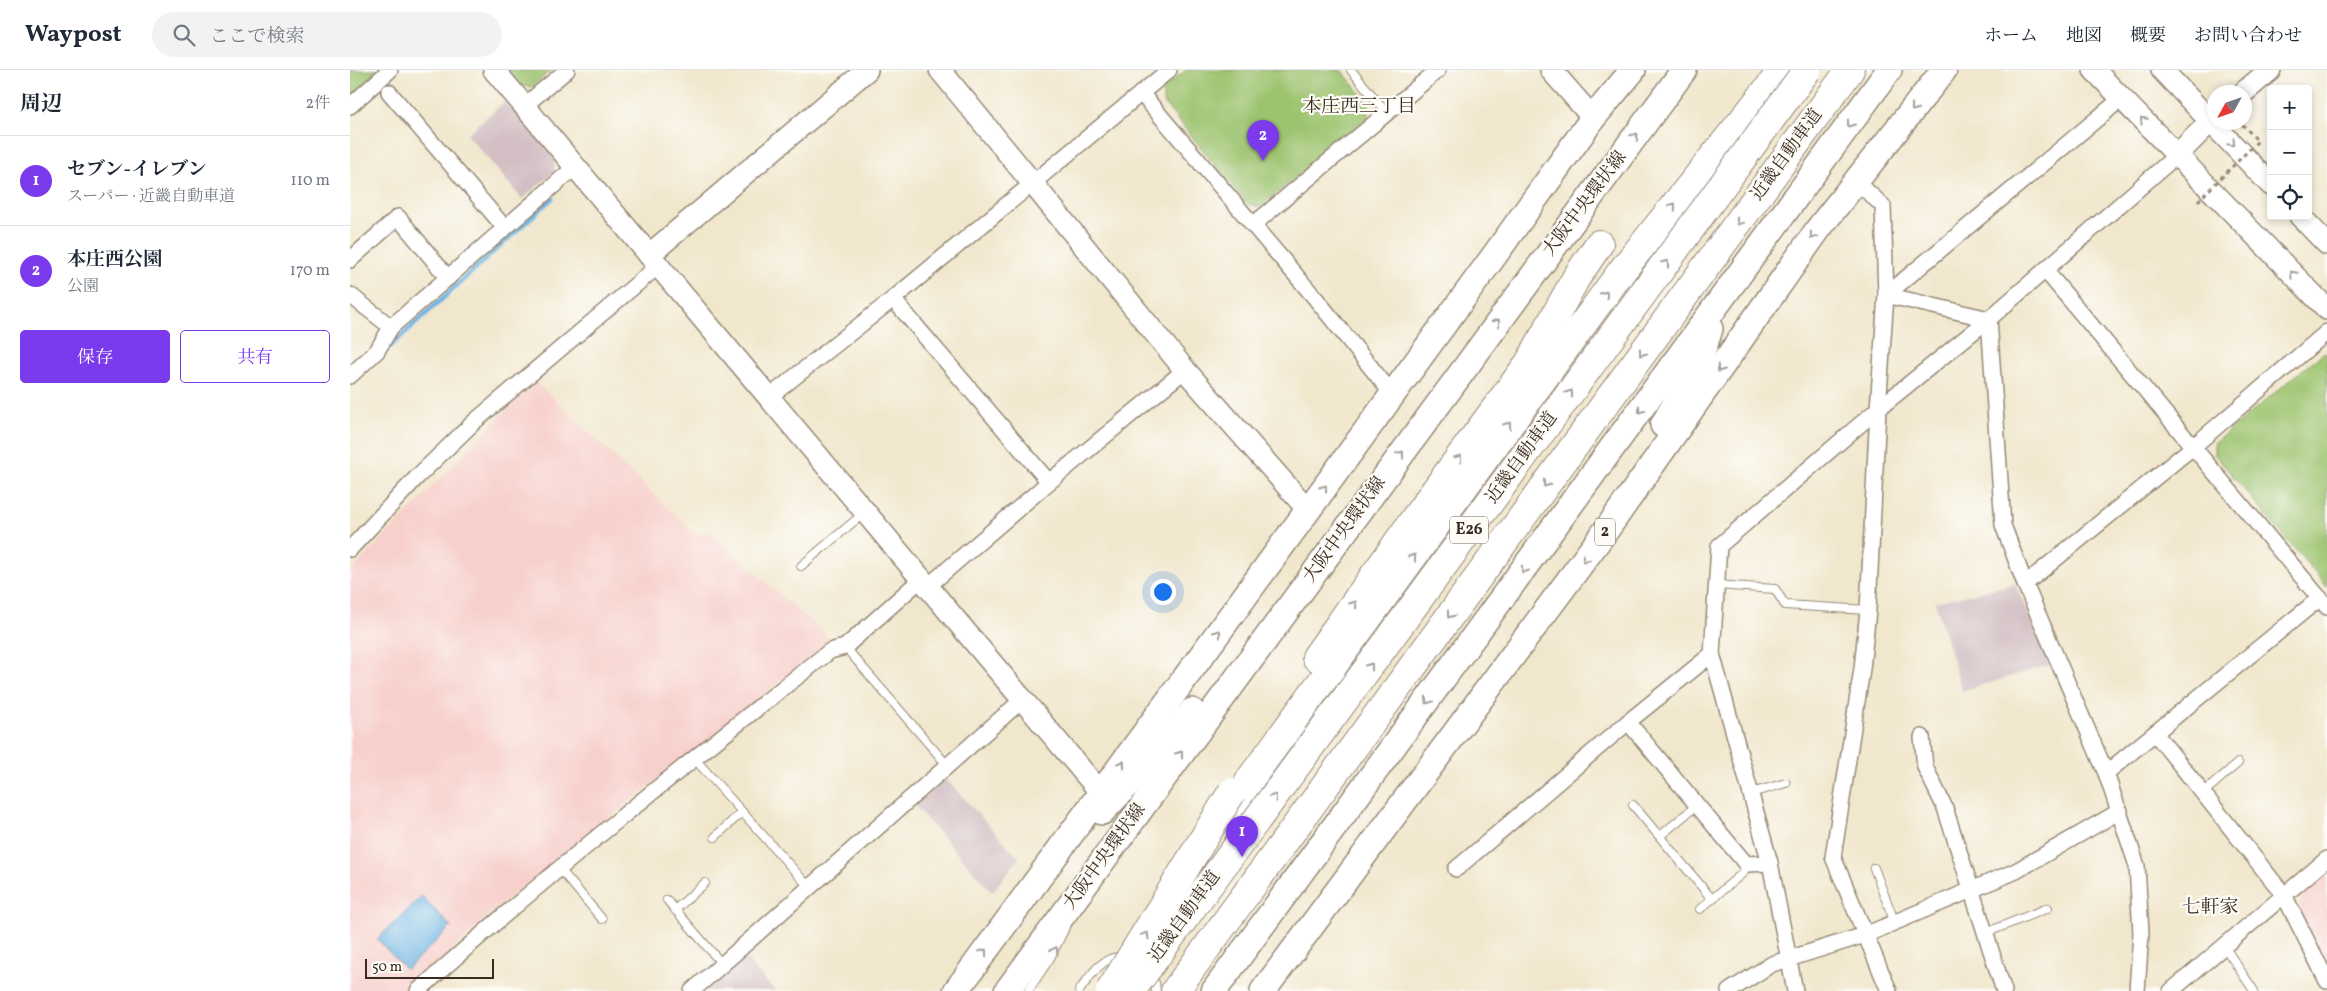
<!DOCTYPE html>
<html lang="ja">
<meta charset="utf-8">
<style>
:root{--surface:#fff;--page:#f2f2f3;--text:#1f2937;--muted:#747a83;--line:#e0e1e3;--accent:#7c3aed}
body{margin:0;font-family:Vollkorn,"Noto Serif JP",serif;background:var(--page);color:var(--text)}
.controls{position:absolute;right:15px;top:15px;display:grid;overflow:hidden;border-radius:5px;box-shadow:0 2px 8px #0003}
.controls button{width:45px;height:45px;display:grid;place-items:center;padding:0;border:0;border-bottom:1px solid var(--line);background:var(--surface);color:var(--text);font:25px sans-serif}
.compass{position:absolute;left:1857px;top:15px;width:45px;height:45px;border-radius:50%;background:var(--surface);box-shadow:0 2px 8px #0003;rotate:230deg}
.scale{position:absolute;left:15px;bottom:12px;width:129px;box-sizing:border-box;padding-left:5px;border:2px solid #3b2a1e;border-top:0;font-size:14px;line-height:18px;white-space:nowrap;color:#3b2a1e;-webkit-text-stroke:4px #fdfcf7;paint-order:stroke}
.you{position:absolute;left:812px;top:521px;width:18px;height:18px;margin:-12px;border:4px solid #fff;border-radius:50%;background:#1a73e8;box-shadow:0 0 0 8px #1a73e833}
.badge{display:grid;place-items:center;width:32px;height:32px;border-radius:50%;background:var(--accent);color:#fff;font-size:16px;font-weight:700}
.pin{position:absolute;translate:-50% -41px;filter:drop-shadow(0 1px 2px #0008)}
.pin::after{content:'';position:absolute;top:26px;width:18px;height:15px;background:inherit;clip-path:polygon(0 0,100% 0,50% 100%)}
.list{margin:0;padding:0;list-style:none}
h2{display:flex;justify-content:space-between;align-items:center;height:65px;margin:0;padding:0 20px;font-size:21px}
h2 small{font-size:16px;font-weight:400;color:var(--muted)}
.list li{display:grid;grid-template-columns:32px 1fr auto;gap:15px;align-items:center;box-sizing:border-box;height:90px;padding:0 20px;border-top:1px solid var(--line)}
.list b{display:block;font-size:19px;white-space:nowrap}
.list p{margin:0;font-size:16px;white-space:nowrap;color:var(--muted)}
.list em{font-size:16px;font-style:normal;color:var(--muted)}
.actions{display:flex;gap:10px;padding:15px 20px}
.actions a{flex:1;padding:11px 0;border:1px solid var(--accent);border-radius:5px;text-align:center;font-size:18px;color:var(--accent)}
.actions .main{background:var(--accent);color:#fff}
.icon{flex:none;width:28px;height:28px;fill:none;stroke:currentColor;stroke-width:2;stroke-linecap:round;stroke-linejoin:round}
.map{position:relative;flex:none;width:1977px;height:921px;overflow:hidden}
header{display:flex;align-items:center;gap:30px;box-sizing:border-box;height:70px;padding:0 25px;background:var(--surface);border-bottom:1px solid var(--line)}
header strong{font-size:24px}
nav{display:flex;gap:28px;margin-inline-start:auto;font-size:18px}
.search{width:350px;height:45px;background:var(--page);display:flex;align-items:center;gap:12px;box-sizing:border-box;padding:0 18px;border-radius:28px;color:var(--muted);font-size:19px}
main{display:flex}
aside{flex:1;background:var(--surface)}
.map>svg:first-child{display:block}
.built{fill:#f7d0cc}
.industrial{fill:#d2bec3}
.green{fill:#9cc36e;stroke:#6c7646}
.water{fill:#6cb4e4;stroke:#546f81}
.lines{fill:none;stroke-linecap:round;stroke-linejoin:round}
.stream{stroke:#6cb4e4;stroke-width:5}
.lane-casing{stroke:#968876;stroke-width:10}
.street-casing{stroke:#968876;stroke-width:18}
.secondary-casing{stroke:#968876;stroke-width:24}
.primary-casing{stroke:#968876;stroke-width:28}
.highway-casing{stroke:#968876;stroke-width:30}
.lane{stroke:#fff;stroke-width:8}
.street{stroke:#fff;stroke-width:15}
.secondary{stroke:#fff;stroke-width:21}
.primary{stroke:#fff;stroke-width:25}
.highway{stroke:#fff;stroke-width:28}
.highway-bridge-casing{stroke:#968876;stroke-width:30;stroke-linecap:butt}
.path-bridge{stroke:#968876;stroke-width:3;stroke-dasharray:4 4;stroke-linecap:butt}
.highway-bridge{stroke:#fff;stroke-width:28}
.oneway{stroke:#a79f9a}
.labels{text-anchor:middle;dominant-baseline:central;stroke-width:4.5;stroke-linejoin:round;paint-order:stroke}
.shield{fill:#fdfcf7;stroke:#75695f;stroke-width:1}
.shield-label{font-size:16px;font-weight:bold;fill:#3b2a1e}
.street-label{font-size:18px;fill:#3b2a1e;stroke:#fdfcf7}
.neighbourhood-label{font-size:19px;fill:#3b2a1e;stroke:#fdfcf7}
</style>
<header>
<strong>Waypost</strong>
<div class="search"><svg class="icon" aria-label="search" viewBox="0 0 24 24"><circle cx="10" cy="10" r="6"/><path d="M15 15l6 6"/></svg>ここで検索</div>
<nav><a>ホーム</a><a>地図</a><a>概要</a><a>お問い合わせ</a></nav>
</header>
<main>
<aside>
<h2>周辺<small>2件</small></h2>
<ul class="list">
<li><span class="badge">1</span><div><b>セブン-イレブン</b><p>スーパー · 近畿自動車道</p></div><em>110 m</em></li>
<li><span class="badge">2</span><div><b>本庄西公園</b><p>公園</p></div><em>170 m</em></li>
</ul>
<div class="actions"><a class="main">保存</a><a>共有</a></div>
</aside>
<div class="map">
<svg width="1977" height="921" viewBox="0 0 1977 921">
<rect width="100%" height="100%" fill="#fdfcf7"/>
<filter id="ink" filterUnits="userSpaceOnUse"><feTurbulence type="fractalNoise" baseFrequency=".02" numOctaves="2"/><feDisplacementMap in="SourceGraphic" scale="10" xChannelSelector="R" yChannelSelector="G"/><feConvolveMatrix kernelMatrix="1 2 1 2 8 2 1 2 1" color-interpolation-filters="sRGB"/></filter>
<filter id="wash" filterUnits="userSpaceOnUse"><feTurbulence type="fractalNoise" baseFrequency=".0096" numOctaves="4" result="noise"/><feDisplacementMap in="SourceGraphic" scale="20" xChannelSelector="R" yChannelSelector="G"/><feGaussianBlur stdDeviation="1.12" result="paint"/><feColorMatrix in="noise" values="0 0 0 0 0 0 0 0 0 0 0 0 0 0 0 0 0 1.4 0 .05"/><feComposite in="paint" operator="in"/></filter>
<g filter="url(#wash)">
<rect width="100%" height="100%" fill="#f1e7cd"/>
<g class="built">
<polygon points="185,311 347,466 356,460 482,570 149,836 58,921 0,921 0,502"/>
<polygon points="1977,804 1977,898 1949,842 1952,825"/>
</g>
<g class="industrial">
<polygon points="156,31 205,89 204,102 172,129 117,64"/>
<polygon points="1665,514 1700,595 1612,621 1585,532"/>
<polygon points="596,709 669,788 642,822 565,736"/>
<polygon points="393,886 425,921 354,921"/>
</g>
<g class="green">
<polygon points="0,0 33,0 0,31"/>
<polygon points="156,0 201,0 182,17 168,15"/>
<polygon points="836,0 991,0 1019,33 1018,48 910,137 897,134 813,32 813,19"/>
<polygon points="1973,283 1977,284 1977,517 1864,384 1864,373"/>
</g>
<polygon class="water" points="72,826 101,857 56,900 27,869"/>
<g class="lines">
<polyline class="stream" points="33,283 202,128"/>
</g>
</g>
<g filter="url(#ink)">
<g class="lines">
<defs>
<g id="lane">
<polyline points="1001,0 1037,43"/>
<polyline points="451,496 514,443"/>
<polyline points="1366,515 1425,519 1435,535 1518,540"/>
<polyline points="495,577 598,696"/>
<polyline points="344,688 460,818"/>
<polyline points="1401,723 1436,713"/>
<polyline points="1853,723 1888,693"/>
<polyline points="1283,735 1362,829"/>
<polyline points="1310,766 1347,735"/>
<polyline points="365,767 392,742"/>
<polyline points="209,798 252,849"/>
<polyline points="1524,798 1545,853"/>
<polyline points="317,830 372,894"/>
<polyline points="1350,839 1394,802 1396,794"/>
<polyline points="325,840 355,813"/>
<polyline points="1635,863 1698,838"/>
<polyline points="1874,876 1904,921"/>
<polyline points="801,904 805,913 806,921"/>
<polyline points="678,921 700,888 714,860"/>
<path d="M729,921C741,905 752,885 775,887"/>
</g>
<g id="street">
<polyline points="39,22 155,158"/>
<polyline points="791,23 966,229 1043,325"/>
<polyline points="0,36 40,0"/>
<polyline points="174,36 217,0"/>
<polyline points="1506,111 1533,136 1536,225 1528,339 1518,540 1512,599 1483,787 1539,921"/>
<polyline points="903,155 1088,0"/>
<polyline points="0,190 48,147 98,208"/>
<polyline points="1695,200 1977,537"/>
<polyline points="0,225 41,257"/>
<polyline points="1536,225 1639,249 1653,455 1675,514 1756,703 1787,796 1791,863 1787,921"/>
<polyline points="1536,225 1772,28"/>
<polyline points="543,229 699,412"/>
<polyline points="0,306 27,281 41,257 225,97"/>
<polyline points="418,328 543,229 819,0"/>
<polyline points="0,479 68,406 124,352 308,196"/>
<polyline points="1675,514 1844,376 1977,262"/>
<polyline points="577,517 699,412 835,300"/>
<polyline points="1278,652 1396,794 1420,793"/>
<polyline points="1805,663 1934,825 1977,911"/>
<polyline points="1572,667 1575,697 1595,738 1654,921"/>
<polyline points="1756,703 1970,528"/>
<polyline points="1106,799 1278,652 1362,584"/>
<path d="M68,921C200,802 340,691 480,581L495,577L570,510"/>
<polyline points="342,921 671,631"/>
<polyline points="1379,921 1422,894 1515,865 1666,801 1770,741"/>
<polyline points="1445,921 1420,793 1362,584 1369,476 1528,339 1639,249 1827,85"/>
<polyline points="1821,921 1977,789"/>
</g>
<g id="secondary">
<polyline points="144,0 751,723"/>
<polyline points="590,0 835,300 958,440"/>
<polyline points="1201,0 1243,48"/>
<polyline points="1744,0 1977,239"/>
<polyline points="1812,0 1921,115"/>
<polyline points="1894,22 1920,0"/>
<polyline points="1827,85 1864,48"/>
<polyline points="1950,146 1977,174"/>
<polyline points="299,185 517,0"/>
</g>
<g id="primary">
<polyline points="1313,355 1350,290 1360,259"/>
<polyline points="752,742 809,682 842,641"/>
<polyline points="606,921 1144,186 1243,48 1283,0"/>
<polyline points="657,921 1334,0"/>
<polyline points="864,921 1539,0"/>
<polyline points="913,921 1257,459 1469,158 1594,0"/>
</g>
<g id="highway">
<polyline points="966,587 1075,434 1179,293 1226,208 1249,174"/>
<path d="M901,756C893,741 892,723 901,708L1271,202L1433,0"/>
<polyline points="825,921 1500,0"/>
</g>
</defs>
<use href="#lane" class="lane-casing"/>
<use href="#street" class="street-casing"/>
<use href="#secondary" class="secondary-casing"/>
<use href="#primary" class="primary-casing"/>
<use href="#highway" class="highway-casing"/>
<use href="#lane" class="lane"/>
<use href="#street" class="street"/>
<use href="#secondary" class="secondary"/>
<use href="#primary" class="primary"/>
<use href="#highway" class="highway"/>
<defs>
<g id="highway-bridge">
<polyline points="760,921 882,722"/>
<polyline points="781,921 1457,0"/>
</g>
</defs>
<use href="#highway-bridge" class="highway-bridge-casing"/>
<polyline class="path-bridge" points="1848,131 1908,71 1890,52"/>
<use href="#highway-bridge" class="highway-bridge"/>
</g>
<defs><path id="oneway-chevron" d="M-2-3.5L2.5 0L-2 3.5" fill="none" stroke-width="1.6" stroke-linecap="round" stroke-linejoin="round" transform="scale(1.25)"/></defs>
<g class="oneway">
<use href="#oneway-chevron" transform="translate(1564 38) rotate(128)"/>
<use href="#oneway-chevron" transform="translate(1793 50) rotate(-134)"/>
<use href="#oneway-chevron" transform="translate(1500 54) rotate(126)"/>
<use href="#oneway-chevron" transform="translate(1285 66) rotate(-53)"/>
<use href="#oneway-chevron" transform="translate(1882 73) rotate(46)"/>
<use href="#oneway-chevron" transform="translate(1323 136) rotate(-51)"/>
<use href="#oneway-chevron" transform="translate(1389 152) rotate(126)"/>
<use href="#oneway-chevron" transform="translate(1463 166) rotate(125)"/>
<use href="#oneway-chevron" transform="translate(1316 193) rotate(-54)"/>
<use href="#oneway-chevron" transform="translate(1943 204) rotate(-134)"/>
<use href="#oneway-chevron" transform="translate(1255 224) rotate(-54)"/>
<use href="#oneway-chevron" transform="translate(1147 252) rotate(-54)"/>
<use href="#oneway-chevron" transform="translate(1292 283) rotate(126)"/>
<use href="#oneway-chevron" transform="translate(1370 299) rotate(125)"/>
<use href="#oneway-chevron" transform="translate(1220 323) rotate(-54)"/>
<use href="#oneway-chevron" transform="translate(1291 340) rotate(126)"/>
<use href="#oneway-chevron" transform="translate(1158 355) rotate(-54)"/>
<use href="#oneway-chevron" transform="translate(1051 384) rotate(-54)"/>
<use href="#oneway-chevron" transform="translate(1109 388) rotate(-54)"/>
<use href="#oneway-chevron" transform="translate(1196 414) rotate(126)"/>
<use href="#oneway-chevron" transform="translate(974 418) rotate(-54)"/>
<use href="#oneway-chevron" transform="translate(1063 487) rotate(-54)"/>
<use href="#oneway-chevron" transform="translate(1235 489) rotate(127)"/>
<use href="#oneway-chevron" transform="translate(1174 500) rotate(126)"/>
<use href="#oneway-chevron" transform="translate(1004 534) rotate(-55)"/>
<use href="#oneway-chevron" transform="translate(1100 545) rotate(126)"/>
<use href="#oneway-chevron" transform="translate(868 563) rotate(-54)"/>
<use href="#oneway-chevron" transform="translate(1020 596) rotate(-54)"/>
<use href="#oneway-chevron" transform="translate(1078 631) rotate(126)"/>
<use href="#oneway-chevron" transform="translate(830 684) rotate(-54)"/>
<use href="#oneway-chevron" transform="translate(772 694) rotate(-54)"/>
<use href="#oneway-chevron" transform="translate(924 727) rotate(-54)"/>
<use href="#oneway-chevron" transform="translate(796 865) rotate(-59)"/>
<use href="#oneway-chevron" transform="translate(705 880) rotate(-61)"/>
<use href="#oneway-chevron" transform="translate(634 882) rotate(-54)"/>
</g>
</g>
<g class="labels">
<g class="shield">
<rect x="1100" y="446.5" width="38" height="27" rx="4"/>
<rect x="1245" y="448.5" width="20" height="27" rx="4"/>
</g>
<g class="shield-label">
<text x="1119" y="460">E26</text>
<text x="1255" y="462">2</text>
</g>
<g class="street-label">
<text transform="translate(1437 85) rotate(-54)">近畿自動車道</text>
<text transform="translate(1235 134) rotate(-53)">大阪中央環状線</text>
<text transform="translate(1172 388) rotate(-54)">近畿自動車道</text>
<text transform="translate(995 460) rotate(-54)">大阪中央環状線</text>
<text transform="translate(755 787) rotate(-54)">大阪中央環状線</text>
<text transform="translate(835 847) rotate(-54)">近畿自動車道</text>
</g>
<g class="neighbourhood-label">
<text x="1009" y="37">本庄西三丁目</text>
<text x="1860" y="838">七軒家</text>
</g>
</g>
</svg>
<div class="controls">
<button>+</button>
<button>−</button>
<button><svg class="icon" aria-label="locate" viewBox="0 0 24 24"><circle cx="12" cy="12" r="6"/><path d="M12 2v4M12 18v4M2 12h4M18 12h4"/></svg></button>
</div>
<svg class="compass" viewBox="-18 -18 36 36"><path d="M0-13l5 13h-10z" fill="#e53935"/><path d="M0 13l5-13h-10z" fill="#747a83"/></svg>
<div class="scale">50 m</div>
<div class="you"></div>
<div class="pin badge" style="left:892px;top:787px">1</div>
<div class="pin badge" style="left:913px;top:91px">2</div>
</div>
</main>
